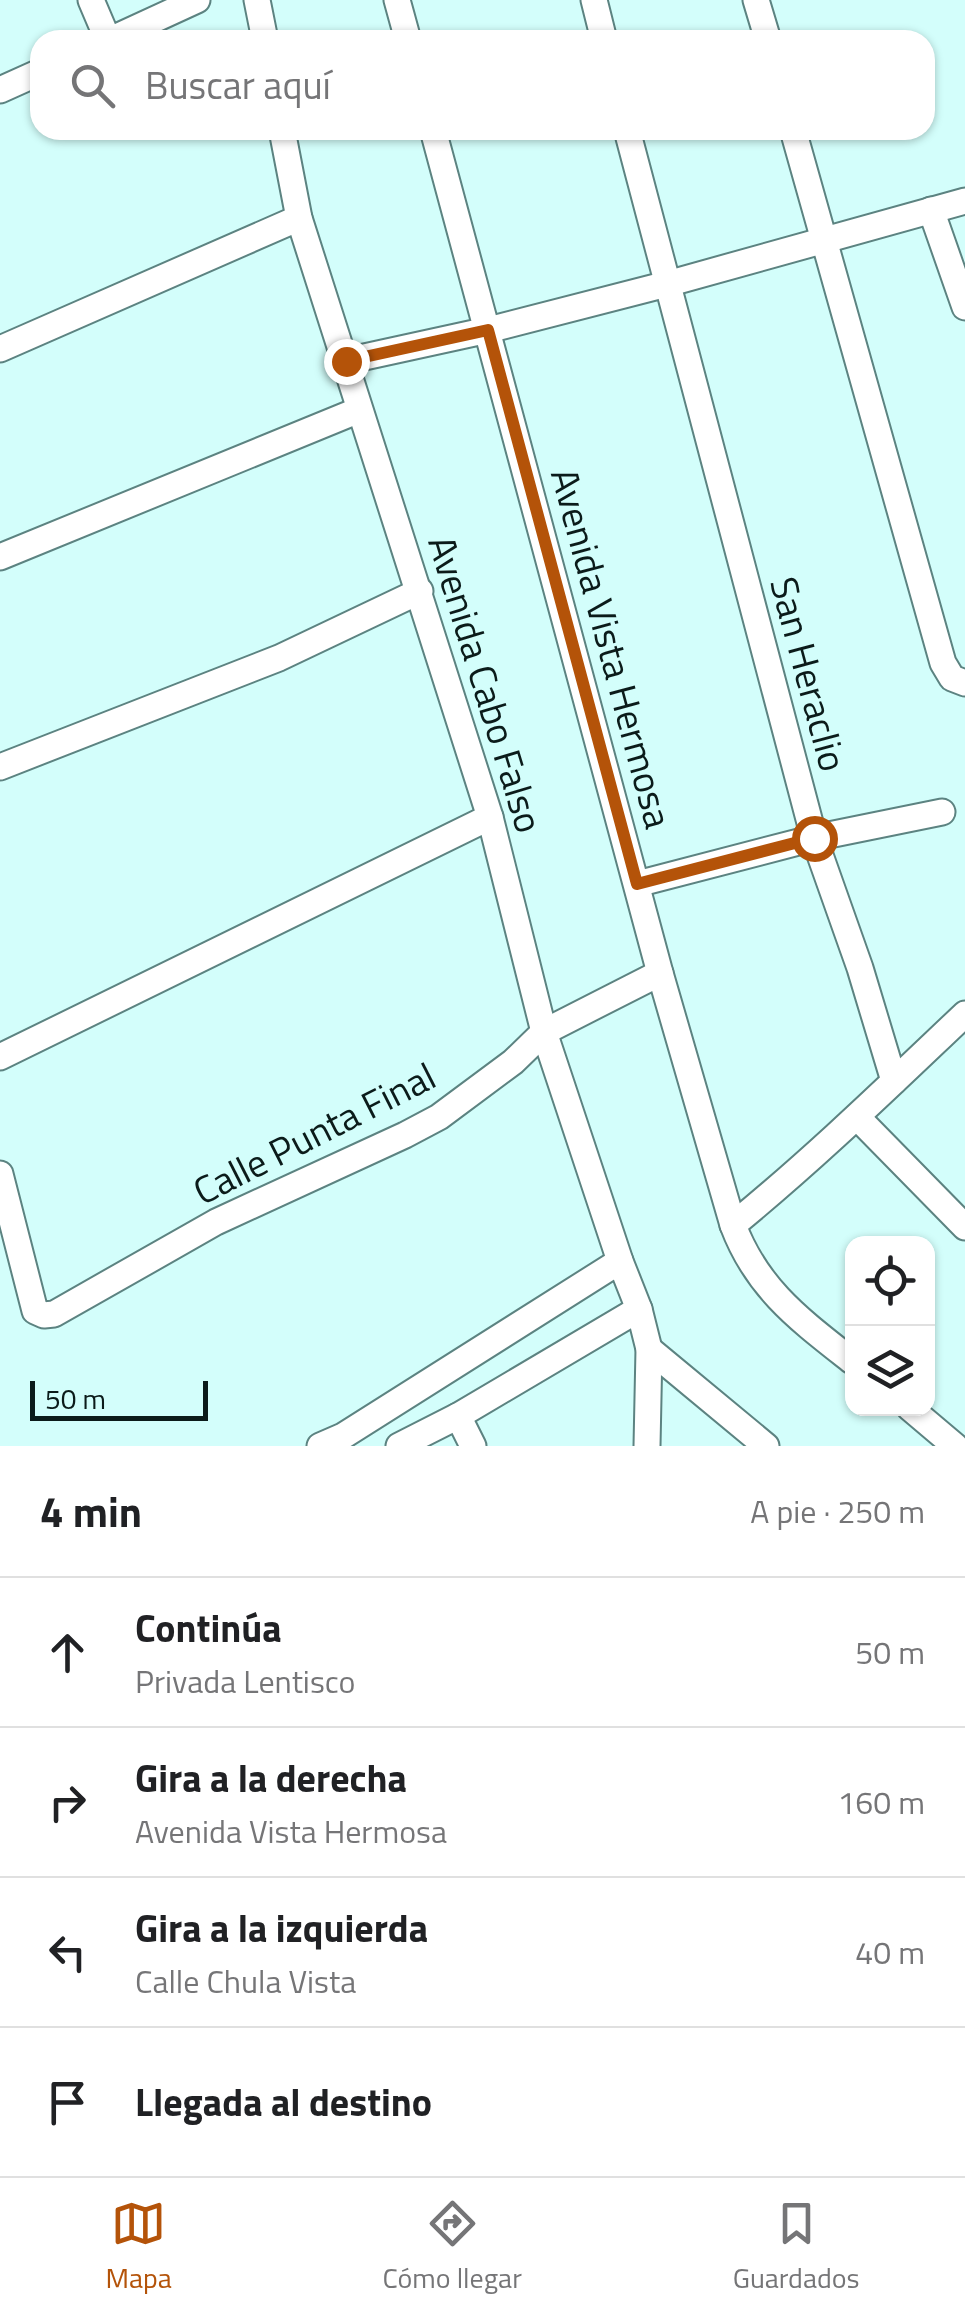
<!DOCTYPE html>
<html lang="es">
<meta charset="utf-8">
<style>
:root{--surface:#fff;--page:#f2f2f2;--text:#202124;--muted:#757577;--line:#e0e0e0;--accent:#b45309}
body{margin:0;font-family:"Titillium Web",sans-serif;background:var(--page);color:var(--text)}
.controls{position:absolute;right:30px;bottom:30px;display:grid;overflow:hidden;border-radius:20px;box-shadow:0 2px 8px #0004}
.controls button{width:90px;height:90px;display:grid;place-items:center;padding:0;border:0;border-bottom:2px solid var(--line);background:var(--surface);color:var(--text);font:50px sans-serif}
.scale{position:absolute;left:30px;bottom:25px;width:178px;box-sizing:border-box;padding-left:10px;border:5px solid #0b1b1a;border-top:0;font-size:28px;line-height:35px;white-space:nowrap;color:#0b1b1a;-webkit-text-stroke:8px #d3fefb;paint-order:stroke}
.stop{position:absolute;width:30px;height:30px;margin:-22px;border:8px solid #b45309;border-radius:50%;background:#fff}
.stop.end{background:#b45309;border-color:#fff;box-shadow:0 2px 10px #0008}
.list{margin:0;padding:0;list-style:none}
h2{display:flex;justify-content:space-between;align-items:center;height:130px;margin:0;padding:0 40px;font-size:42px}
h2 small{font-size:32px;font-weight:400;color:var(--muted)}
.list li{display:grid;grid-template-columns:65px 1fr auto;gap:30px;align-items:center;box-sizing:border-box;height:150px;padding:0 40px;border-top:2px solid var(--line)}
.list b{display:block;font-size:38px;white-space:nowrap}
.list p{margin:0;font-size:32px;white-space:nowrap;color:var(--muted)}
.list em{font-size:32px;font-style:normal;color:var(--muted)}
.icon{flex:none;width:55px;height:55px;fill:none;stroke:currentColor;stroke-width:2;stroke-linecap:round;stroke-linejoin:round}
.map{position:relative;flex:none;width:965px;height:1446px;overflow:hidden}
.search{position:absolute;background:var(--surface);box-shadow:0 2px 8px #0004;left:30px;right:30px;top:30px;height:110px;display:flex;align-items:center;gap:25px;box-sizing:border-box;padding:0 35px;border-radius:30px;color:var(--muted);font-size:38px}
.sheet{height:730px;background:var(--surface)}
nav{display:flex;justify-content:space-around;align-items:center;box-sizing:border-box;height:140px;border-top:2px solid var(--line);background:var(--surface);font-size:28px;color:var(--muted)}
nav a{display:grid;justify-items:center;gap:5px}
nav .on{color:var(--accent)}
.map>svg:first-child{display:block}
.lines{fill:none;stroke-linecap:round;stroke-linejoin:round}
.minor-casing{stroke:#5c8381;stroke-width:29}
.minor{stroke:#fff;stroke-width:25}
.route{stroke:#b45309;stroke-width:12}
.labels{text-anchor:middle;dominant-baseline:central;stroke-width:9;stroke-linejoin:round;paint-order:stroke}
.street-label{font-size:38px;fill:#0b1b1a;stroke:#d3fefb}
</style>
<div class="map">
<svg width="965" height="1446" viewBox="0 0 965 1446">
<rect width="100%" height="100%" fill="#d3fefb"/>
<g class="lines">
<defs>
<g id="minor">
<polyline points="91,0 108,40"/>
<polyline points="257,0 265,40"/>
<polyline points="397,0 408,40"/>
<polyline points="594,0 604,40"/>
<polyline points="756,0 768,40"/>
<polyline points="110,40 197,0"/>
<polyline points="0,90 40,72"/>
<polyline points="282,130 299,218 490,817 544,1032 620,1261 639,1309 649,1349 647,1446"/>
<path d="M433,130L660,973L733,1225C757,1289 800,1320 852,1361"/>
<polyline points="627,130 814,838 860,968 894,1081"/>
<polyline points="793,130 943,663 952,678 965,683"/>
<polyline points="931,210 965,307"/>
<polyline points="0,349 299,218"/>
<polyline points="346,361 488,330 667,284 965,201"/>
<polyline points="0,557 359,410"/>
<polyline points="0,767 279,658 420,591"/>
<polyline points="637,884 814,838 942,812"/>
<polyline points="0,1057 490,817"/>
<polyline points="857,1117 965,1227"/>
<polyline points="0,1174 35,1311 44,1315 54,1314 216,1222 405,1135 439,1117 513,1062 544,1032 660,973"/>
<path d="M733,1225C814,1159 889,1086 965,1014"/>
<polyline points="649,1349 766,1446"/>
<polyline points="910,1408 955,1446"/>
<polyline points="458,1416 473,1446"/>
<polyline points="320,1446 343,1436 620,1261"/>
<polyline points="399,1446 458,1416 639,1309"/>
</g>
</defs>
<use href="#minor" class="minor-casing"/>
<use href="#minor" class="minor"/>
</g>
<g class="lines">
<polyline class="route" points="346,361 488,330 637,884 814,838"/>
</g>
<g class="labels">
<g class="street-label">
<text transform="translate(612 648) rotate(75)">Avenida Vista Hermosa</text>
<text transform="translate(809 674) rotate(75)">San Heraclio</text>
<text transform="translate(486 684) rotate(73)">Avenida Cabo Falso</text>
<text transform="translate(314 1133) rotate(-27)">Calle Punta Final</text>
</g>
</g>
</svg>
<div class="controls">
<button><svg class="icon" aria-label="locate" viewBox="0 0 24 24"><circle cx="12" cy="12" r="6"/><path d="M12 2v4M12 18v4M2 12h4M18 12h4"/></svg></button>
<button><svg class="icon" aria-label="layers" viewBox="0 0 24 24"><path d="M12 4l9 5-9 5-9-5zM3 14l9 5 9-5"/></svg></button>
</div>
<div class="scale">50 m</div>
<div class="stop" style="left:814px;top:838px"></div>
<div class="stop end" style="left:346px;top:361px"></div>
<div class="search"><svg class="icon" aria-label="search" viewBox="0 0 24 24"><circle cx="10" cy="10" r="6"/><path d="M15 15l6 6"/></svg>Buscar aquí</div>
</div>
<section class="sheet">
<h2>4 min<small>A pie · 250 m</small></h2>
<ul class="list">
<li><svg class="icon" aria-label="ahead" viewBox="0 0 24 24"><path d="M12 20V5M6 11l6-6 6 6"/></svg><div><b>Continúa</b><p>Privada Lentisco</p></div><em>50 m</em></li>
<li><svg class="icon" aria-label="right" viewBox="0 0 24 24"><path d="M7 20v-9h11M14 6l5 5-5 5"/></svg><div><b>Gira a la derecha</b><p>Avenida Vista Hermosa</p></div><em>160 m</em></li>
<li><svg class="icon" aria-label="left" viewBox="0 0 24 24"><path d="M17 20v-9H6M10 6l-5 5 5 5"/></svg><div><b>Gira a la izquierda</b><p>Calle Chula Vista</p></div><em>40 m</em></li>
<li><svg class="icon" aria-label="arrive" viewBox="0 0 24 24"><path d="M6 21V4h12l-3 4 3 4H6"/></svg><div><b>Llegada al destino</b></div></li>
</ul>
</section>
<nav>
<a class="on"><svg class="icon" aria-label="map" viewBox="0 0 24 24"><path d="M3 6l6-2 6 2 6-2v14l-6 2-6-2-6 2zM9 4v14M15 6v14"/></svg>Mapa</a>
<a><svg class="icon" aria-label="directions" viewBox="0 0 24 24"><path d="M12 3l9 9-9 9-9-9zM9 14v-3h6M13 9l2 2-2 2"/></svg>Cómo llegar</a>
<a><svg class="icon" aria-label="saved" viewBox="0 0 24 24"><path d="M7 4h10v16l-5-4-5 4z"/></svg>Guardados</a>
</nav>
